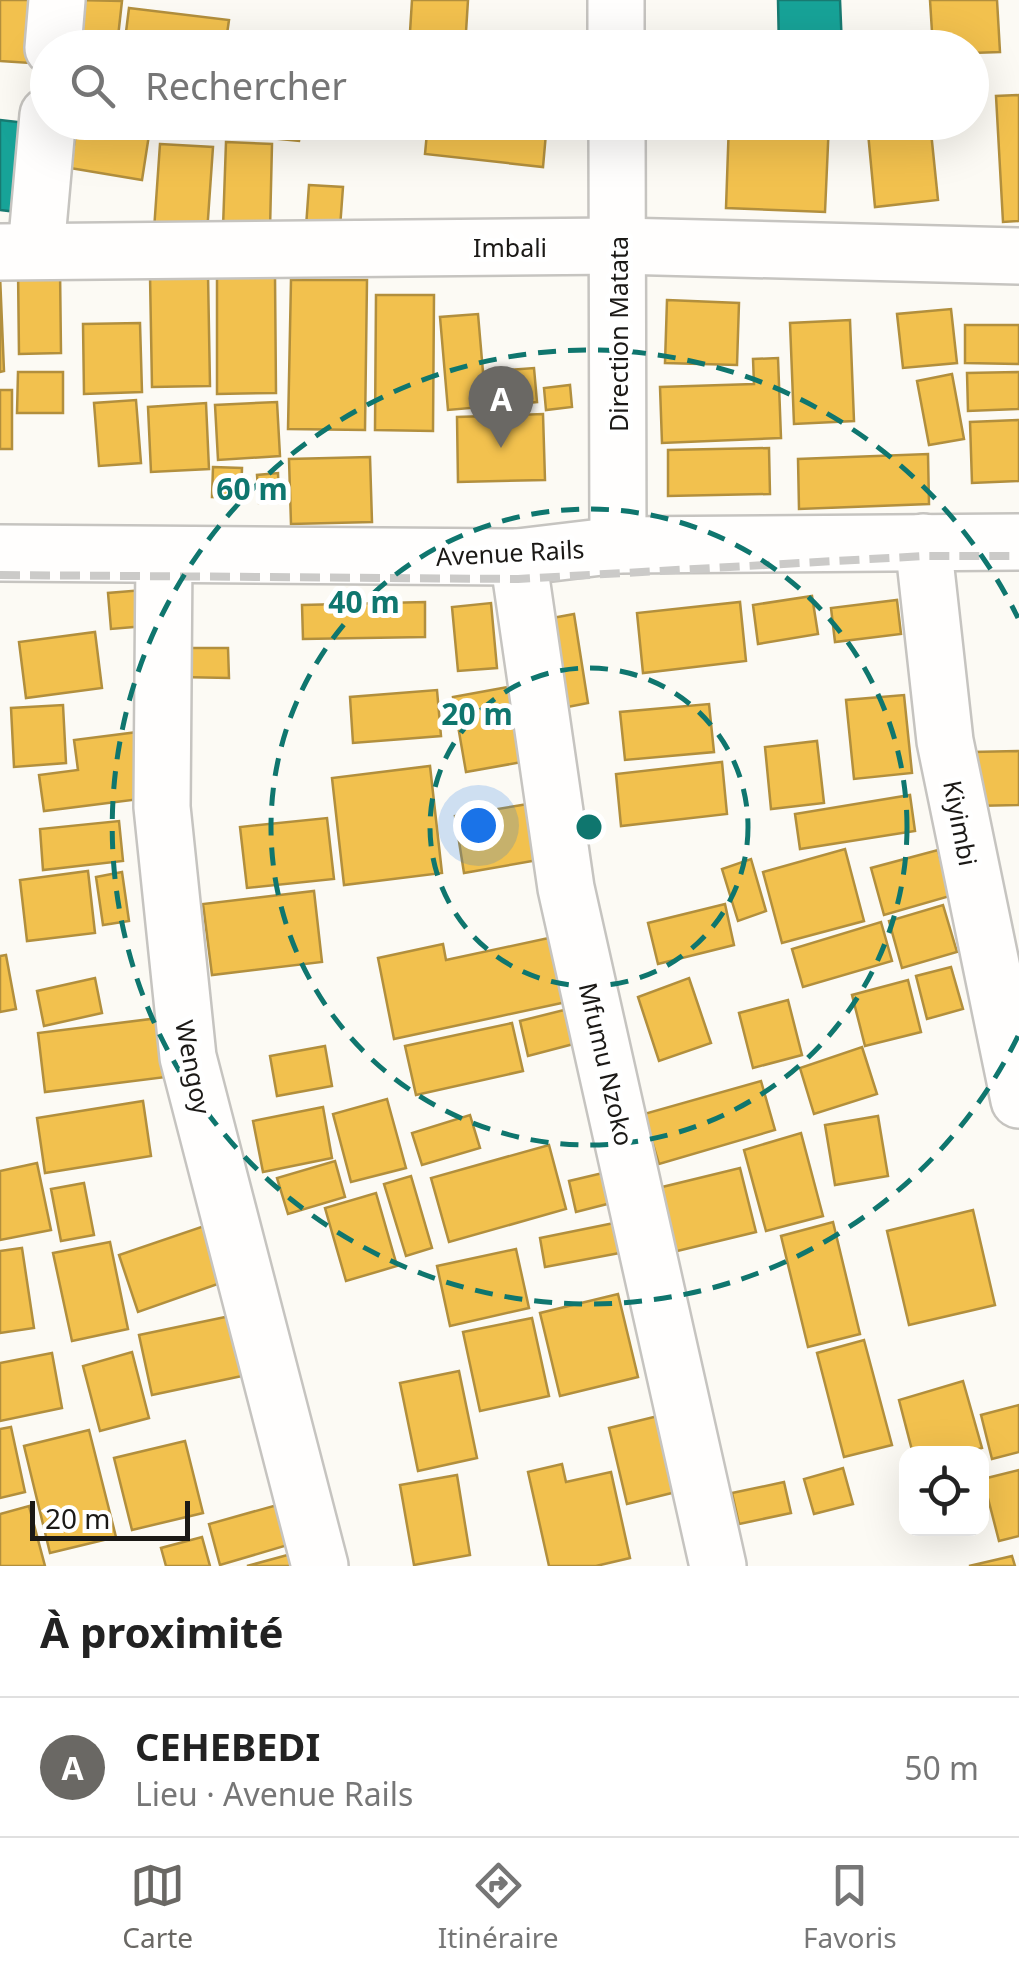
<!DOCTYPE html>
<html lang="fr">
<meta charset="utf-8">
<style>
:root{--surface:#fff;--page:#f6f6f6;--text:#222;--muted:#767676;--line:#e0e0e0;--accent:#6a6864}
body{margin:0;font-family:"Noto Sans",sans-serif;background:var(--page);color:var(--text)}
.controls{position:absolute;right:30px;bottom:30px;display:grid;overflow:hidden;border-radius:20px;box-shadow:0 10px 40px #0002}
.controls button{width:90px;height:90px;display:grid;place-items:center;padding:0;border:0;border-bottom:2px solid var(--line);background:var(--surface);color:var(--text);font:50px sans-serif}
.scale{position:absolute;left:30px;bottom:25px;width:160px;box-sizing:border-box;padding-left:10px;border:5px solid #1b1916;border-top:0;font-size:28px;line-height:35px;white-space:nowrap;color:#1b1916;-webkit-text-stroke:8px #fff;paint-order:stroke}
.you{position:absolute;left:478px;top:825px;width:35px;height:35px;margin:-25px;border:8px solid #fff;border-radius:50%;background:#1a73e8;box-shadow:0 0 0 15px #1a73e833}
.badge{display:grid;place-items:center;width:65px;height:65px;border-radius:50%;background:var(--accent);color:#fff;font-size:32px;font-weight:700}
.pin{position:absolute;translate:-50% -82px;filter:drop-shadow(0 2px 5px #0008)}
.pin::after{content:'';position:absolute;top:52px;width:35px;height:30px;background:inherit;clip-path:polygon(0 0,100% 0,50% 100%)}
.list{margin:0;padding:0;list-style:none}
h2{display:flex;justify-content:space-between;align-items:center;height:130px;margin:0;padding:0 40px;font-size:42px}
h2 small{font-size:32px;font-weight:400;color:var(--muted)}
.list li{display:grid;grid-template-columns:65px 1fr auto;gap:30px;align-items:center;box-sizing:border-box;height:140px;padding:0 40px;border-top:2px solid var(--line)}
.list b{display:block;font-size:38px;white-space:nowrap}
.list p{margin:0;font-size:32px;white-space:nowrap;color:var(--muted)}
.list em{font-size:32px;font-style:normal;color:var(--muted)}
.icon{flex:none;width:55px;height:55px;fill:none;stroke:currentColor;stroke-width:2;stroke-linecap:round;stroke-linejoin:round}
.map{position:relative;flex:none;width:1019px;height:1566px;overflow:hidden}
.search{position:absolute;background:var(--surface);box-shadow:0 10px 40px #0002;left:30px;right:30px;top:30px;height:110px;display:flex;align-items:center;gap:25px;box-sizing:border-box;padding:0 35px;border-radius:55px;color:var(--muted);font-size:38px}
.sheet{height:270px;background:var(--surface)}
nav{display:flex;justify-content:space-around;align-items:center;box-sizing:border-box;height:140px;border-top:2px solid var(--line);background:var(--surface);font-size:28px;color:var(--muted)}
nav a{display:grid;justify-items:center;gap:5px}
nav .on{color:var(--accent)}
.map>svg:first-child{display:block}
.homes{fill:#f2c14e;stroke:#b28f3d;stroke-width:2.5}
.public{fill:#17a398;stroke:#187a71;stroke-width:2.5}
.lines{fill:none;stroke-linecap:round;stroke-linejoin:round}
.minor-casing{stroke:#c6c4c0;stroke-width:60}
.minor{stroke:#fffefd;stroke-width:55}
.rail{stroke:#cbcac8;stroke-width:8;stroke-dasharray:20 10;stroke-linecap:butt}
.ring{fill:none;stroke:#0f766e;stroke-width:5;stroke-dasharray:18 12}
.labels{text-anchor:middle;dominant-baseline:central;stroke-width:10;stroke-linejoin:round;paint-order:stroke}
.street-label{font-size:25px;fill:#1b1916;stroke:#fff}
.centre{fill:#0f766e;stroke:#fff;stroke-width:5}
.ring-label{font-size:30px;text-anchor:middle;font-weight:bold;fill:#0f766e;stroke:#fff;stroke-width:10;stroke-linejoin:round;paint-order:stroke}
</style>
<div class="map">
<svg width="1019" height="1566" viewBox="0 0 1019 1566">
<rect width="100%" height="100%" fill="#fcfaf4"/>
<g class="homes">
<polygon points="0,0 35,0 30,63 0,61"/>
<polygon points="77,0 122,1 117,46 72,41"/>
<polygon points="412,0 468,0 465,48 409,48"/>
<polygon points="930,0 997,0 1000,52 972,53 972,48 933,48"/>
<polygon points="129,8 229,20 225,48 124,48"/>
<polygon points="295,33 357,48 291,48"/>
<polygon points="682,33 770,38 769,48 682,48"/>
<polygon points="474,42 520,43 520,48 474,48"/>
<polygon points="1019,95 1019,221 1003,222 996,96"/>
<polygon points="78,122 151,122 142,180 70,168"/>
<polygon points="240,122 302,122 299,141 239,135"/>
<polygon points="313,122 349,122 348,134 312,128"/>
<polygon points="428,122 547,122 543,167 425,154"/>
<polygon points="633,122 702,122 701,138 632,136"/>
<polygon points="729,122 829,122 825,212 726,208"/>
<polygon points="867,122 930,122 938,200 875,207"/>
<polygon points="226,142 272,144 270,229 223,228"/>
<polygon points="160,144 213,147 207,233 154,230"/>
<polygon points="309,185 343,187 340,228 306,227"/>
<polygon points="60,269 61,353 19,354 18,270"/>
<polygon points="208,274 210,386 152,387 150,275"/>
<polygon points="0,275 4,371 0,372"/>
<polygon points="217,276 275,276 276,393 217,394"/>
<polygon points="291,280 367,280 365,430 288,429"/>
<polygon points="376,295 434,295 433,431 375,430"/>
<polygon points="667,300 739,303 737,365 665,363"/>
<polygon points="951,309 957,363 903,368 897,314"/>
<polygon points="478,314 483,372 534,368 537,402 448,410 440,317"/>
<polygon points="850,320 854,421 794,424 790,323"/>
<polygon points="140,323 142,392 84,394 83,324"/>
<polygon points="965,325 1019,325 1019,364 965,363"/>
<polygon points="778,358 781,438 662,443 660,387 754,384 753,359"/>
<polygon points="18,372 63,372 63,413 17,413"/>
<polygon points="1019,372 1019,409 968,411 967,373"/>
<polygon points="952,374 964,439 929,445 917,381"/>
<polygon points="570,385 572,407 546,410 544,388"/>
<rect x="0" y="390" width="12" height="59"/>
<polygon points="136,400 141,463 99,466 94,403"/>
<polygon points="277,402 280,456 218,460 215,405"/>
<polygon points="206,403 209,469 151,472 148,407"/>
<polygon points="543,414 545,480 458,482 457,417"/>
<polygon points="1019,420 1019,481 972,483 970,422"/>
<polygon points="769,448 770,494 668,496 668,450"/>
<polygon points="928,454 929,504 799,509 798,459"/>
<polygon points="370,457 372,522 291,524 289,459"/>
<polygon points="213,467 242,468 241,498 212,497"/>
<polygon points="278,473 279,501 259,503 257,475"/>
<polygon points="143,590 145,626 111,629 108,593"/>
<polygon points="812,596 818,634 758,644 753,605"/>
<polygon points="897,600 901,634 835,642 831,608"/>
<polygon points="425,602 425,637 303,639 302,605"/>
<polygon points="740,602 746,661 643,673 637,613"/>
<polygon points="491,603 497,668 458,671 452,607"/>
<polygon points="574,614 588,703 552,710 536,621"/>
<polygon points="95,632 102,688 26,698 19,642"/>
<polygon points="180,648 228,648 229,678 180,677"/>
<polygon points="508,687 522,762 466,772 453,697"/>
<polygon points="437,690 441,736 353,743 350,697"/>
<polygon points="904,695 912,773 854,779 846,700"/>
<polygon points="709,704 714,752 625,760 620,712"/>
<polygon points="63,705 66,763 14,767 11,708"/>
<polygon points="138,732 148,798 44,811 39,775 78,770 74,740"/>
<polygon points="817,741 824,803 771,809 765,747"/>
<polygon points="1019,751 1019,805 973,806 972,752"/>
<polygon points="722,762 727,814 621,826 616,774"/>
<polygon points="430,766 442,873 344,885 332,778"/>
<polygon points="910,795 915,831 800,849 795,814"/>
<polygon points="528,804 538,860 464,873 455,816"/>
<polygon points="327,818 334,879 247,888 240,827"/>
<polygon points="119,821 123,861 43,870 40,829"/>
<polygon points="845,849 864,921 782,943 763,872"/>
<polygon points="938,850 950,896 884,915 871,868"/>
<polygon points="751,859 766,911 738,921 722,869"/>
<polygon points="88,871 95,933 27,941 20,880"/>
<polygon points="122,872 129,921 103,925 96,877"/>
<polygon points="314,891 322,962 212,975 203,904"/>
<polygon points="725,904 734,945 658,964 648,923"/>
<polygon points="943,905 957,952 902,968 889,921"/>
<polygon points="881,922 892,961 803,987 792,949"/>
<polygon points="558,936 571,1001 394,1039 378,958 443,944 446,960"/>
<polygon points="6,955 16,1009 0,1012 0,956"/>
<polygon points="951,967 963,1009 927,1019 916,976"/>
<polygon points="95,978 102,1013 44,1026 37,991"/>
<polygon points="689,978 711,1043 659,1061 638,997"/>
<polygon points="908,980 921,1032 865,1046 852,995"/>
<polygon points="788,1000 802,1055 753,1068 739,1013"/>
<polygon points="572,1008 581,1042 528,1056 520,1021"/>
<polygon points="159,1018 166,1077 45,1092 38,1033"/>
<polygon points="512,1023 523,1071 416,1095 405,1046"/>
<polygon points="325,1046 332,1086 277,1096 270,1056"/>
<polygon points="862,1047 877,1094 814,1114 800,1068"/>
<polygon points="761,1081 775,1130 659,1164 644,1114"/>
<polygon points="387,1099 406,1168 351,1182 333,1114"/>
<polygon points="143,1101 151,1156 45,1173 37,1118"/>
<polygon points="323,1107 332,1158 263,1172 253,1121"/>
<polygon points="470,1115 480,1148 422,1165 412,1133"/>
<polygon points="878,1116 888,1176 835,1185 825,1125"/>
<polygon points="801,1133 823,1216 766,1231 744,1150"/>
<polygon points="549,1145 566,1209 449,1242 431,1178"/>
<polygon points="335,1161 345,1197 288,1214 277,1178"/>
<polygon points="37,1163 51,1230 0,1240 0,1171"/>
<polygon points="740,1168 756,1232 669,1253 654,1189"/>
<polygon points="607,1172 615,1202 576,1212 569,1181"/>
<polygon points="411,1176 432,1248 406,1256 384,1184"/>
<polygon points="84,1183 94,1235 61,1241 51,1189"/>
<polygon points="376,1193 397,1266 346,1281 325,1208"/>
<polygon points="973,1210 995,1305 909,1325 887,1231"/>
<polygon points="619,1222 625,1252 545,1267 540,1238"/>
<polygon points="833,1222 860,1334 808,1347 781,1236"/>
<polygon points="213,1223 232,1279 138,1312 119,1255"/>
<polygon points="110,1242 128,1329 72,1341 53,1253"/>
<polygon points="22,1248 34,1328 0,1333 0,1251"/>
<polygon points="516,1249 529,1308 450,1326 437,1266"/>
<polygon points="618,1294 638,1377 560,1396 540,1313"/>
<polygon points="230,1316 242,1376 152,1395 139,1335"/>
<polygon points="532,1318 549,1396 480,1411 463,1332"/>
<polygon points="864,1340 892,1445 844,1457 817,1353"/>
<polygon points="132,1352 149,1418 100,1431 83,1366"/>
<polygon points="52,1353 62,1408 0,1421 0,1363"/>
<polygon points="459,1371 477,1458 418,1471 400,1383"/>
<polygon points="963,1381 982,1448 963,1454 913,1454 899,1400"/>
<polygon points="1019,1405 1019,1452 992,1459 981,1415"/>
<polygon points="662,1415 680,1491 627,1504 609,1428"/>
<polygon points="11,1427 25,1492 0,1498 0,1429"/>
<polygon points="89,1430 116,1537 50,1553 24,1446"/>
<polygon points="185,1441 203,1513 132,1530 114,1458"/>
<polygon points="562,1464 566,1482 611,1472 630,1558 596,1566 549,1566 528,1472"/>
<polygon points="843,1468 853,1504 814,1514 804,1479"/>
<polygon points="1019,1470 1019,1536 999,1541 983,1479"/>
<polygon points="457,1475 470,1555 414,1565 400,1485"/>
<polygon points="784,1482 791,1513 739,1524 732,1493"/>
<polygon points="288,1502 298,1542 220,1565 209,1524"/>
<polygon points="29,1506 45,1566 0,1566 0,1514"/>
<polygon points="202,1537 210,1566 166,1566 161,1548"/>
<polygon points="291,1554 294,1566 247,1566"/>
<polygon points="1012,1556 1015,1566 969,1566"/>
</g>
<g class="public">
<polygon points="778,0 840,0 842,48 779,48"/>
<polygon points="0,120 27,123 17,212 0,210"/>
</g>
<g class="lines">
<defs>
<g id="minor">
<polyline points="616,0 616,48"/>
<polyline points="53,48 57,0"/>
<polyline points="617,122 618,545"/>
<polyline points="36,250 48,115"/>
<polyline points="0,252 619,246 1019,256"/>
<polyline points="923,542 945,741 1019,1100"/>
<polyline points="0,553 518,557 618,545 1019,542"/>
<polyline points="164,555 162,807 188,1057 320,1566"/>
<polyline points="518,557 566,888 718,1566"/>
</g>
</defs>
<use href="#minor" class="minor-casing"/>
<use href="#minor" class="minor"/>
<polyline class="rail" points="0,575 518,579 924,556 1019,556"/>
</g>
<g class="ring">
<circle cx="589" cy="827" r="159"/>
<circle cx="589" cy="827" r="318"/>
<path d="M1018 1036A477 477 0 1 1 1018 618"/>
</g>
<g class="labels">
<g class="street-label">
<text x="510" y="247">Imbali</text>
<text transform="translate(618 334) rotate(-90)">Direction Matata</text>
<text transform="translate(510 552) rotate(-3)">Avenue Rails</text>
<text transform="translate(961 823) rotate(79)">Kiyimbi</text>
<text transform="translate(607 1064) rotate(77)">Mfumu Nzoko</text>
<text transform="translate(194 1067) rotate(79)">Wengoy</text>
</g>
</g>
<circle cx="589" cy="827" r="15" class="centre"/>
<g class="ring-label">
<text x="252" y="500">60 m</text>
<text x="364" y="613">40 m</text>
<text x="477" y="725">20 m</text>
</g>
</svg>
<div class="controls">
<button><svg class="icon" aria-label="locate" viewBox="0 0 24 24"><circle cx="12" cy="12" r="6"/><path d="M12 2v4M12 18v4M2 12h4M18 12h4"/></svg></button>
</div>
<div class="scale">20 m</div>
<div class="you"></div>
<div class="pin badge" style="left:501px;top:448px">A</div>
<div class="search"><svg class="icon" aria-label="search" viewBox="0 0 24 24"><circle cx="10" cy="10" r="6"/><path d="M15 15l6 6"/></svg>Rechercher</div>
</div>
<section class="sheet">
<h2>À proximité<small></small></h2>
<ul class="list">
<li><span class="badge">A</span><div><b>CEHEBEDI</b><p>Lieu · Avenue Rails</p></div><em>50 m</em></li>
</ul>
</section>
<nav>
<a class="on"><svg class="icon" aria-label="map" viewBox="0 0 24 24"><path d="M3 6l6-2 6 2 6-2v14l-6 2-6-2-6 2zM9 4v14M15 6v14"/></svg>Carte</a>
<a><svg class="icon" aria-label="directions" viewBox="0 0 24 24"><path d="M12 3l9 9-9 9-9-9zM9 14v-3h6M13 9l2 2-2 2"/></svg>Itinéraire</a>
<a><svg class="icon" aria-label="saved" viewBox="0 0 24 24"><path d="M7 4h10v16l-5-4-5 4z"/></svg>Favoris</a>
</nav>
